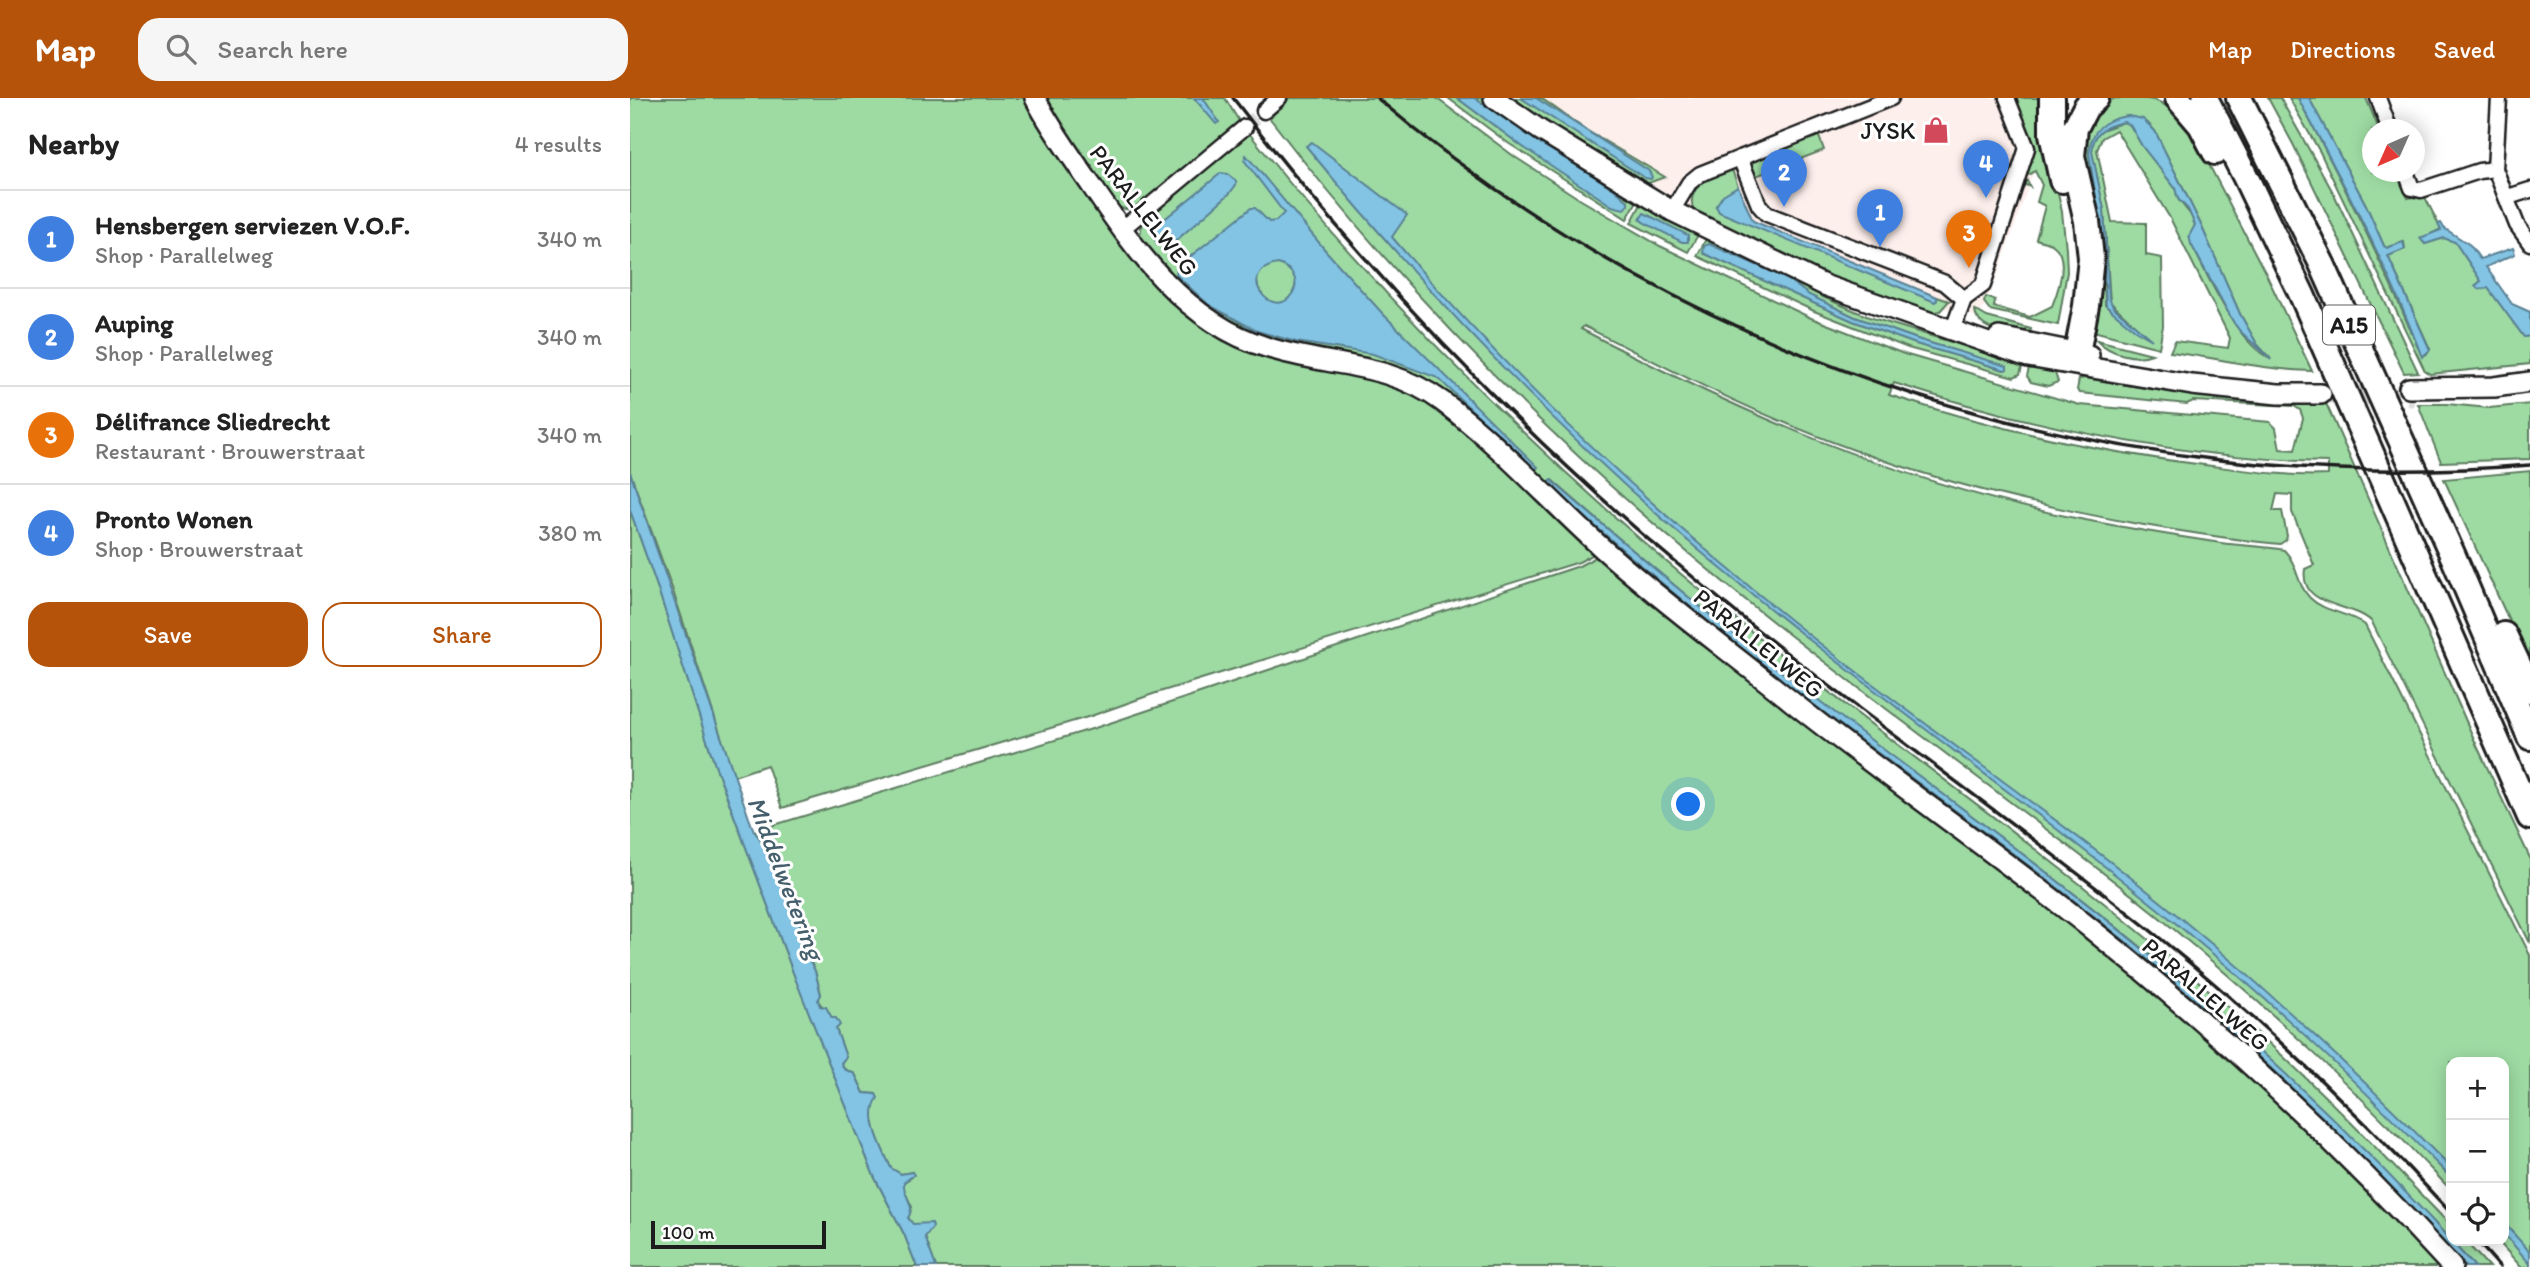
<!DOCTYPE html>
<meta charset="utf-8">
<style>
:root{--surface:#fff;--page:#f6f6f6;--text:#222;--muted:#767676;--line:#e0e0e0;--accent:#b45309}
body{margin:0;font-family:Itim,sans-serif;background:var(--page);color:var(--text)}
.controls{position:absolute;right:21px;bottom:21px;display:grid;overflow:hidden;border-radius:14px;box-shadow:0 4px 18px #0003}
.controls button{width:63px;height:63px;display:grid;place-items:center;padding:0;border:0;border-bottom:2px solid var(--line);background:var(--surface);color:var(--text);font:35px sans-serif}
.compass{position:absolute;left:1732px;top:21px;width:63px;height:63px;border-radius:50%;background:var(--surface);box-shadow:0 4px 18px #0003;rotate:225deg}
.scale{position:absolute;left:21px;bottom:18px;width:175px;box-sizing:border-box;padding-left:7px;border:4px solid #1c1c1c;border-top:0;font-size:19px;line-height:24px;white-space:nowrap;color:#1c1c1c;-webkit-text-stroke:5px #fff;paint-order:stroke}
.you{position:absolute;left:1059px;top:707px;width:24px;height:24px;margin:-18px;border:5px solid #fff;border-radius:50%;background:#1a73e8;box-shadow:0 0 0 10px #1a73e833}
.badge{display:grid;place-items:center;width:46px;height:46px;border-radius:50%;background:var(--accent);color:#fff;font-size:23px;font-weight:700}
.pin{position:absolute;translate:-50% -58px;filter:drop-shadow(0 2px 4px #0008)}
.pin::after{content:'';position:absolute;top:37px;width:24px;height:21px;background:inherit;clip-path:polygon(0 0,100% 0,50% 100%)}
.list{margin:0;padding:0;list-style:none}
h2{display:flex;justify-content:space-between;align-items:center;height:91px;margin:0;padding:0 28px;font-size:30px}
h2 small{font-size:23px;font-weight:400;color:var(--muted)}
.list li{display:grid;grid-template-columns:46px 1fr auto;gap:21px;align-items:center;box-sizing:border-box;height:98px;padding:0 28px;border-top:2px solid var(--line)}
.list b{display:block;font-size:26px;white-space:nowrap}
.list p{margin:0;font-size:23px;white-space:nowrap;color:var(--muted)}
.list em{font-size:23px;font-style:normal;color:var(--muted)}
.actions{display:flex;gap:14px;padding:21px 28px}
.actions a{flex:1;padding:16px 0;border:2px solid var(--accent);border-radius:21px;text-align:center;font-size:24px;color:var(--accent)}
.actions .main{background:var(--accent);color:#fff}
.icon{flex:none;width:38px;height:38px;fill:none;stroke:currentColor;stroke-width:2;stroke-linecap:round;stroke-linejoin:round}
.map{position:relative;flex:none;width:1900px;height:1169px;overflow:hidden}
header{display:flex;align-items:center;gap:42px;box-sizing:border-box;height:98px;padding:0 35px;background:var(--accent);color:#fff}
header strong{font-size:33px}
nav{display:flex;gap:38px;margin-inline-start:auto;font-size:24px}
.search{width:490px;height:63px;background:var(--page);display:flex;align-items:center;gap:18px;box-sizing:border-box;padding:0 24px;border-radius:21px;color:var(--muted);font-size:26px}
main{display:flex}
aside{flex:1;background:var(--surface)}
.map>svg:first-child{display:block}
.built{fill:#fdefec}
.green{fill:#9edba3;stroke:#5d7c60;stroke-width:2;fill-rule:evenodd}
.water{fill:#83c4e4;stroke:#5a8194;stroke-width:2;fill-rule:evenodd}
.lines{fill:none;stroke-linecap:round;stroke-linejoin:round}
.street-tunnel{stroke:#ddd;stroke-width:14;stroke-dasharray:14 7;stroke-linecap:butt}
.secondary-tunnel{stroke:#ddd;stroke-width:19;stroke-dasharray:19 10;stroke-linecap:butt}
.street-casing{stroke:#1c1c1c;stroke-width:19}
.secondary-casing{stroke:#1c1c1c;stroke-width:24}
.highway-casing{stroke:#1c1c1c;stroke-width:30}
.street{stroke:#fff;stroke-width:14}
.secondary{stroke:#fff;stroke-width:19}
.highway{stroke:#fff;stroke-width:24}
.rail{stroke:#1c1c1c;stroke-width:3.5}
.labels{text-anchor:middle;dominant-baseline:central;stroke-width:6;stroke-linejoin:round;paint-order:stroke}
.shield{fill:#fff;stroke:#606060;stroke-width:2}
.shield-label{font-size:23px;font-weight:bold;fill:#1c1c1c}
.poi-label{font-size:24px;fill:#1c1c1c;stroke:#fff;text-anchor:end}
.street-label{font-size:24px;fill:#1c1c1c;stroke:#fff}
.water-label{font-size:26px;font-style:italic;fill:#455f6c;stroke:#fff}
</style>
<header>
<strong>Map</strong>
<div class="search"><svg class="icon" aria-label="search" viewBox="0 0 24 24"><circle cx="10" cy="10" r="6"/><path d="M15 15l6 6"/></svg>Search here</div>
<nav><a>Map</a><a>Directions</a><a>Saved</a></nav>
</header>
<main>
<aside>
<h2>Nearby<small>4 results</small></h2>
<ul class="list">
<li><span class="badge" style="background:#3f7fe0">1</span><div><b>Hensbergen serviezen V.O.F.</b><p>Shop · Parallelweg</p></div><em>340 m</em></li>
<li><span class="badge" style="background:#3f7fe0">2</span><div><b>Auping</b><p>Shop · Parallelweg</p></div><em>340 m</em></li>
<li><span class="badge" style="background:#e8710a">3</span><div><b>Délifrance Sliedrecht</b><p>Restaurant · Brouwerstraat</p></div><em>340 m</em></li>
<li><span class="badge" style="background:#3f7fe0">4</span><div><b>Pronto Wonen</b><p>Shop · Brouwerstraat</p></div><em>380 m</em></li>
</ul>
<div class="actions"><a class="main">Save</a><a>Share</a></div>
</aside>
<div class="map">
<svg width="1900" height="1169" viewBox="0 0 1900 1169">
<rect width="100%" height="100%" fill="#fff"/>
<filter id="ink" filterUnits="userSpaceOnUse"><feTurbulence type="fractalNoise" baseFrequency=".0143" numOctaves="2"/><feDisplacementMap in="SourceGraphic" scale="14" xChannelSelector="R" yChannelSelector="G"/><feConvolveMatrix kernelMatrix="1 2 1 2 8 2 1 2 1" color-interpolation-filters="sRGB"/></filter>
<g filter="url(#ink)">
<polygon class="built" points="888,0 1394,0 1410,55 1368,176 1349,219 1303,208 1086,127"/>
<g class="green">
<polygon points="0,0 398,0 553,210 723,272 806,306 966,451 964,456 949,464 523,596 461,618 152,710 137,667 104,678 42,490 0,374"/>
<path d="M411,0H595L609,23L506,111C498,112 490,112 484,106C468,92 450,55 438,36L434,34Z"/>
<path d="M660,0H806L885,59L951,102L1030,148L1181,220L1274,256L1450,307L1640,324L1646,330L1650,351L1665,352L1673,320L1670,312L1664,308L1563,303L1557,306L1450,295L1447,292L1449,281L1455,280L1509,289L1662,303H1695L1847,648L1900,760V845L1742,524C1723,504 1669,511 1675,471L1684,467L1662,414V397L1647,396L1643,413H1652L1657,438L1656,442L1650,446C1602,442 1555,434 1508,426C1420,410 1333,390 1250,361C1147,327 1050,277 954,228L951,231C1111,315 1271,386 1450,421C1496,430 1544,438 1591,445C1611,448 1634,448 1654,452C1668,466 1666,486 1680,500C1695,515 1719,514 1735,527L1900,857V1169H1891L1868,1143H1874V964H1821V1092C1723,988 1619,891 1508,802C1352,679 1188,566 1037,437C890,312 756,171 638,18ZM1264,285C1405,330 1551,360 1698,364V377C1661,379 1620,373 1582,368C1472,355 1365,331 1259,297Z"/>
<polygon points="818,0 827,0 893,49 998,103 984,91 844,0 853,0 1007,103 997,121 878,45"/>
<polygon points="877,0 891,0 1019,81 906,0 911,0 956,32 1035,79 1018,85 1015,90"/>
<path d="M1382,0H1415V36L1432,114L1436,151L1437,174L1428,227L1360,212L1354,204L1356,199L1365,202L1364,209L1400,219L1422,208C1428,193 1440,159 1423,147C1418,144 1411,143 1406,141L1415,108L1407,104L1412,87L1405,73L1395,79L1400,89L1391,85L1402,50Z"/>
<path d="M1485,0C1531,0 1532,0 1562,34L1637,178L1682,273C1634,272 1588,260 1540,254L1545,243L1598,250L1600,240L1540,120L1486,32L1472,40L1467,52L1482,124L1516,125V157L1532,160L1533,228L1529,250L1463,233L1452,57L1458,25L1469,10ZM1498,18L1517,24L1525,33L1571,127L1610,216L1627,246L1641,261C1606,245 1579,179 1561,146L1565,127L1561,117L1548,101L1545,90L1512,48L1500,27L1494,24L1469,33L1463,45L1462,54L1474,112L1480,204L1512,234L1496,224L1475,207L1473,143L1459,56C1460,33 1476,21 1498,18Z"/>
<polygon points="1638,0 1650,0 1704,96 1788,274 1774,275 1663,46"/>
<path d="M1659,0H1668C1713,84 1754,169 1791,256L1793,258L1798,255L1800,251L1758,158L1775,151L1774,144L1756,150L1754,148L1736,107L1679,0H1736L1749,31L1742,32V74H1766L1778,100L1794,97L1811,131L1791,141L1795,146L1814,140L1825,144L1851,183L1846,187L1858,190L1894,239L1900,238V266L1800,276L1795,273L1690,54Z"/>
<polygon points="1187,33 1194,52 1126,78 1119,60"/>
<path d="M619,35C735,181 869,318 1010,441C1160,572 1325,685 1480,810C1550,867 1620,925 1684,988C1731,1033 1776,1081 1821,1128V1143C1731,1048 1639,957 1539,872C1415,768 1281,676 1154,576C1074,514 997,448 922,382L918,386C993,453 1070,519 1150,581C1279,680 1412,772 1536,877C1642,967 1743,1065 1836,1169H1829L1666,1001L1071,526L823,305L640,245L567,207L511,144C508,129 514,122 524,112L526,113Z"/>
<path d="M1101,69L1108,88L1086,108L1307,202V199L1319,203L1310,213L1300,215L1179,172L1065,115C1052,90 1082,78 1101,69Z"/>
<polygon points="1011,106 1068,137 1058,154 1001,125"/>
<path d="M1076,141L1161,178L1193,199L1239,219L1393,266L1390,276L1384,279L1278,250L1184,213L1067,158ZM1073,155L1156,180L1179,197L1225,219L1290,242L1376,268L1377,271L1374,272L1286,246L1223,223Z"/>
<path d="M1345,212L1357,219L1401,231L1399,239C1382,235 1347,235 1345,212Z"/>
<path d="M1467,242L1522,256C1505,263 1479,255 1467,242Z"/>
<polygon points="1400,266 1415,270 1425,275 1428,284 1418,288 1401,284 1397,278"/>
<polygon points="1788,306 1817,306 1859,310 1900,306 1900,361 1811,364"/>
<polygon points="1900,373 1900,568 1814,381"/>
<polygon points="0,412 28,491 85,667 164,877 244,1078 274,1136 287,1169 0,1169"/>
<path d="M966,459L975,460L1408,796L1598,954L1814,1169H306L295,1139L297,1126H282L278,1119L282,1109L273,1090L274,1084L282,1079V1074L271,1076L261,1071C253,1051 234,1019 247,1000L246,996L234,995L225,976L214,971L211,964L216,959L202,920L187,902L191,896L185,873L170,843C174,832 173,827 164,820L135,747L124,733L465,630L949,468Z"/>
<polygon points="1821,1143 1835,1143 1859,1169 1845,1169"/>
</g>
<g class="water">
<polygon points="564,0 573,0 589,24 586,26"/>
<polygon points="827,0 844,0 984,91 998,103 998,107 994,111 982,108 893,49"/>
<polygon points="891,0 906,0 1019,73 1022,79 1021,81 1015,80"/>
<path d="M1668,0H1679L1736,107L1754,148L1757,150L1773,144L1775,151L1758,158L1800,252L1792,259C1759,171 1713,84 1668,0Z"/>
<path d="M1498,18L1513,21L1525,33L1571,127L1610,216L1627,246L1641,262L1610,233L1604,225L1561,146L1559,138L1565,127L1558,111L1548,101L1545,90L1512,48L1500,27L1494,24C1475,28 1463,33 1462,54L1474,112L1479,200L1483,209L1522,242L1505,232L1476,208L1473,143L1459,56C1460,32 1474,21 1498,18Z"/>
<path d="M682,44L777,117L762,139C887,287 1030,419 1183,540C1287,622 1396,698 1500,779C1614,869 1720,967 1821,1070V1080C1740,997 1656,916 1566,842C1393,698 1206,572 1036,424C905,310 786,182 676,48Z"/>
<path d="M616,57L696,153L753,216L908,369L905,372L808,280L743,256L666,244L627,233L579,207L546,177L547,169L621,110H625L639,124L646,123L654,115L614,62ZM648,166C661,170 671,182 662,196C643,225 603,173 648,166Z"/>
<polygon points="591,75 597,76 606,83 606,87 599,96 540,148 527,147 523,134 526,128"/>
<polygon points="1108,88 1123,123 1307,199 1307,202 1305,204 1089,114 1086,108 1093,97"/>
<polygon points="1014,115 1058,137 1058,144 1052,144 1013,124 1010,121"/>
<polygon points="1811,125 1814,130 1840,147 1850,161 1883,150 1885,156 1856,169 1882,206 1900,214 1900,238 1894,239 1858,190 1849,191 1845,188 1851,183 1825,144 1814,140 1795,146 1790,140 1811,132 1808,126"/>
<polygon points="1079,146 1156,180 1179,197 1225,219 1290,242 1377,268 1377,271 1375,272 1286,246 1223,223 1073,155 1074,148"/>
<path d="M0,374L119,720L124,733L135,747L164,820C173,827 174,832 170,843L185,873L191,897L188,902L190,908L196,909L202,920H206L210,927L206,931L216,959L211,965L214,971L225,976L234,995L246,996L248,1000C234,1019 253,1051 261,1070L271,1076L282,1074L284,1077L274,1084C272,1098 287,1107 278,1120L283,1126L302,1125L303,1129L295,1139L306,1169H287L274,1136L244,1078L167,885L85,667L28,491L0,412Z"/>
<path d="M921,382C998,449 1075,515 1156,577C1283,676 1415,768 1538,872C1647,963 1750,1063 1845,1169H1836C1743,1065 1642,967 1536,877C1412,772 1278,680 1150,581C1070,519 993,453 917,386Z"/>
<polygon points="1874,1125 1900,1154 1900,1166 1874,1136"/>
</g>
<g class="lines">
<polyline class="street-tunnel" points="615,29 634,13"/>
<polyline class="secondary-tunnel" points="1691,296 1784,299"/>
<defs>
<g id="street">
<polyline points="1748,0 1760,32"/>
<polyline points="1869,0 1865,71 1887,127 1900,145"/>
<polyline points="634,13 649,0"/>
<polyline points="1110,60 1129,107 1137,116 1315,185 1334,201"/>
<polyline points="1776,74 1782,90 1791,92 1849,73 1865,71"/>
<polyline points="1878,99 1900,92"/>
<polyline points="1042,113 1059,85 1070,76 1261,0"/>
<polyline points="492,131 615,29"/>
<polyline points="1323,231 1334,201 1353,187 1397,50 1377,0"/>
</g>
<g id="secondary">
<path d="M405,0C421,31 441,58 461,87C506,153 555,224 636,249C698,269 757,263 813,304C870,347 919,402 972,450C1032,504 1098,552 1161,603C1259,681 1362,752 1460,830C1589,933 1710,1046 1822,1169"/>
<polyline points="864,0 910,32 1042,113 1194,187 1398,259 1562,287 1648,296 1691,296"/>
<polyline points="1369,239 1459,257"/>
<polyline points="1779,290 1864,289 1900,284"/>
</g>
<g id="highway">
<polyline points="1422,0 1422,36 1432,82"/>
<polyline points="1548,0 1571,27 1585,54"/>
<polyline points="1575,0 1616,80 1672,197 1900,719"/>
<polyline points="1609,0 1692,166 1823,458 1900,639"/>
<polyline points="1447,255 1456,208 1461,160 1457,123 1442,58 1445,30 1456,9 1466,0"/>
<polyline points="1874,537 1900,592"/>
</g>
</defs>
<use href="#street" class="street-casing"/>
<use href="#secondary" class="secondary-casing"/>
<use href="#highway" class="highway-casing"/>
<use href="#street" class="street"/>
<use href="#secondary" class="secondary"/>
<use href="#highway" class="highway"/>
<g class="rail">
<path d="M603,0C737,174 888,334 1057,474C1210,603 1375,715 1531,841C1634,925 1731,1017 1821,1115"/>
<path d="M747,0C1065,270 1485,401 1900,367"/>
<polyline points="1847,1143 1870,1169"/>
</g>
</g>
</g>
<defs>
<symbol id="shop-bare" viewBox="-9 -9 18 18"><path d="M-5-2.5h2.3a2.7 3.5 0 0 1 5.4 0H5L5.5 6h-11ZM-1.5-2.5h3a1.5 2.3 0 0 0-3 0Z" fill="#d1495b" stroke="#fff" stroke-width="2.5" paint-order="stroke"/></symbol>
</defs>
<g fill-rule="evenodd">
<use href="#shop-bare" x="1287" y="13" width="38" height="38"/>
</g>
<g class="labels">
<rect class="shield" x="1693" y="207.5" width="52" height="39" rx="5"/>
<g class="shield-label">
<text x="1719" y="227">A15</text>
</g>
<g class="poi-label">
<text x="1285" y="32">JYSK</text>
</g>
<g class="street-label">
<text transform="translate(514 112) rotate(52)">PARALLELWEG</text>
<text transform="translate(1129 545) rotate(39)">PARALLELWEG</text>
<text transform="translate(1576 896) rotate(41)">PARALLELWEG</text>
</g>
<g class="water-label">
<text transform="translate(156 780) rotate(69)">Middelwetering</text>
</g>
</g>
</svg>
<div class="controls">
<button>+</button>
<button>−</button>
<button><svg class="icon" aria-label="locate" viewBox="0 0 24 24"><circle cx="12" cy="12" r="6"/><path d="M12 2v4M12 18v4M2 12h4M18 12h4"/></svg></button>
</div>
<svg class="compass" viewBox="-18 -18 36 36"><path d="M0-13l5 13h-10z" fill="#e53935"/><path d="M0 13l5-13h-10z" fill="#767676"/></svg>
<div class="scale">100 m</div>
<div class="you"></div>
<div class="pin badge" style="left:1250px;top:149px;background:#3f7fe0">1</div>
<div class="pin badge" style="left:1154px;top:109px;background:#3f7fe0">2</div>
<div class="pin badge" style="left:1339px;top:170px;background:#e8710a">3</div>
<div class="pin badge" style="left:1356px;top:100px;background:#3f7fe0">4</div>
</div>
</main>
